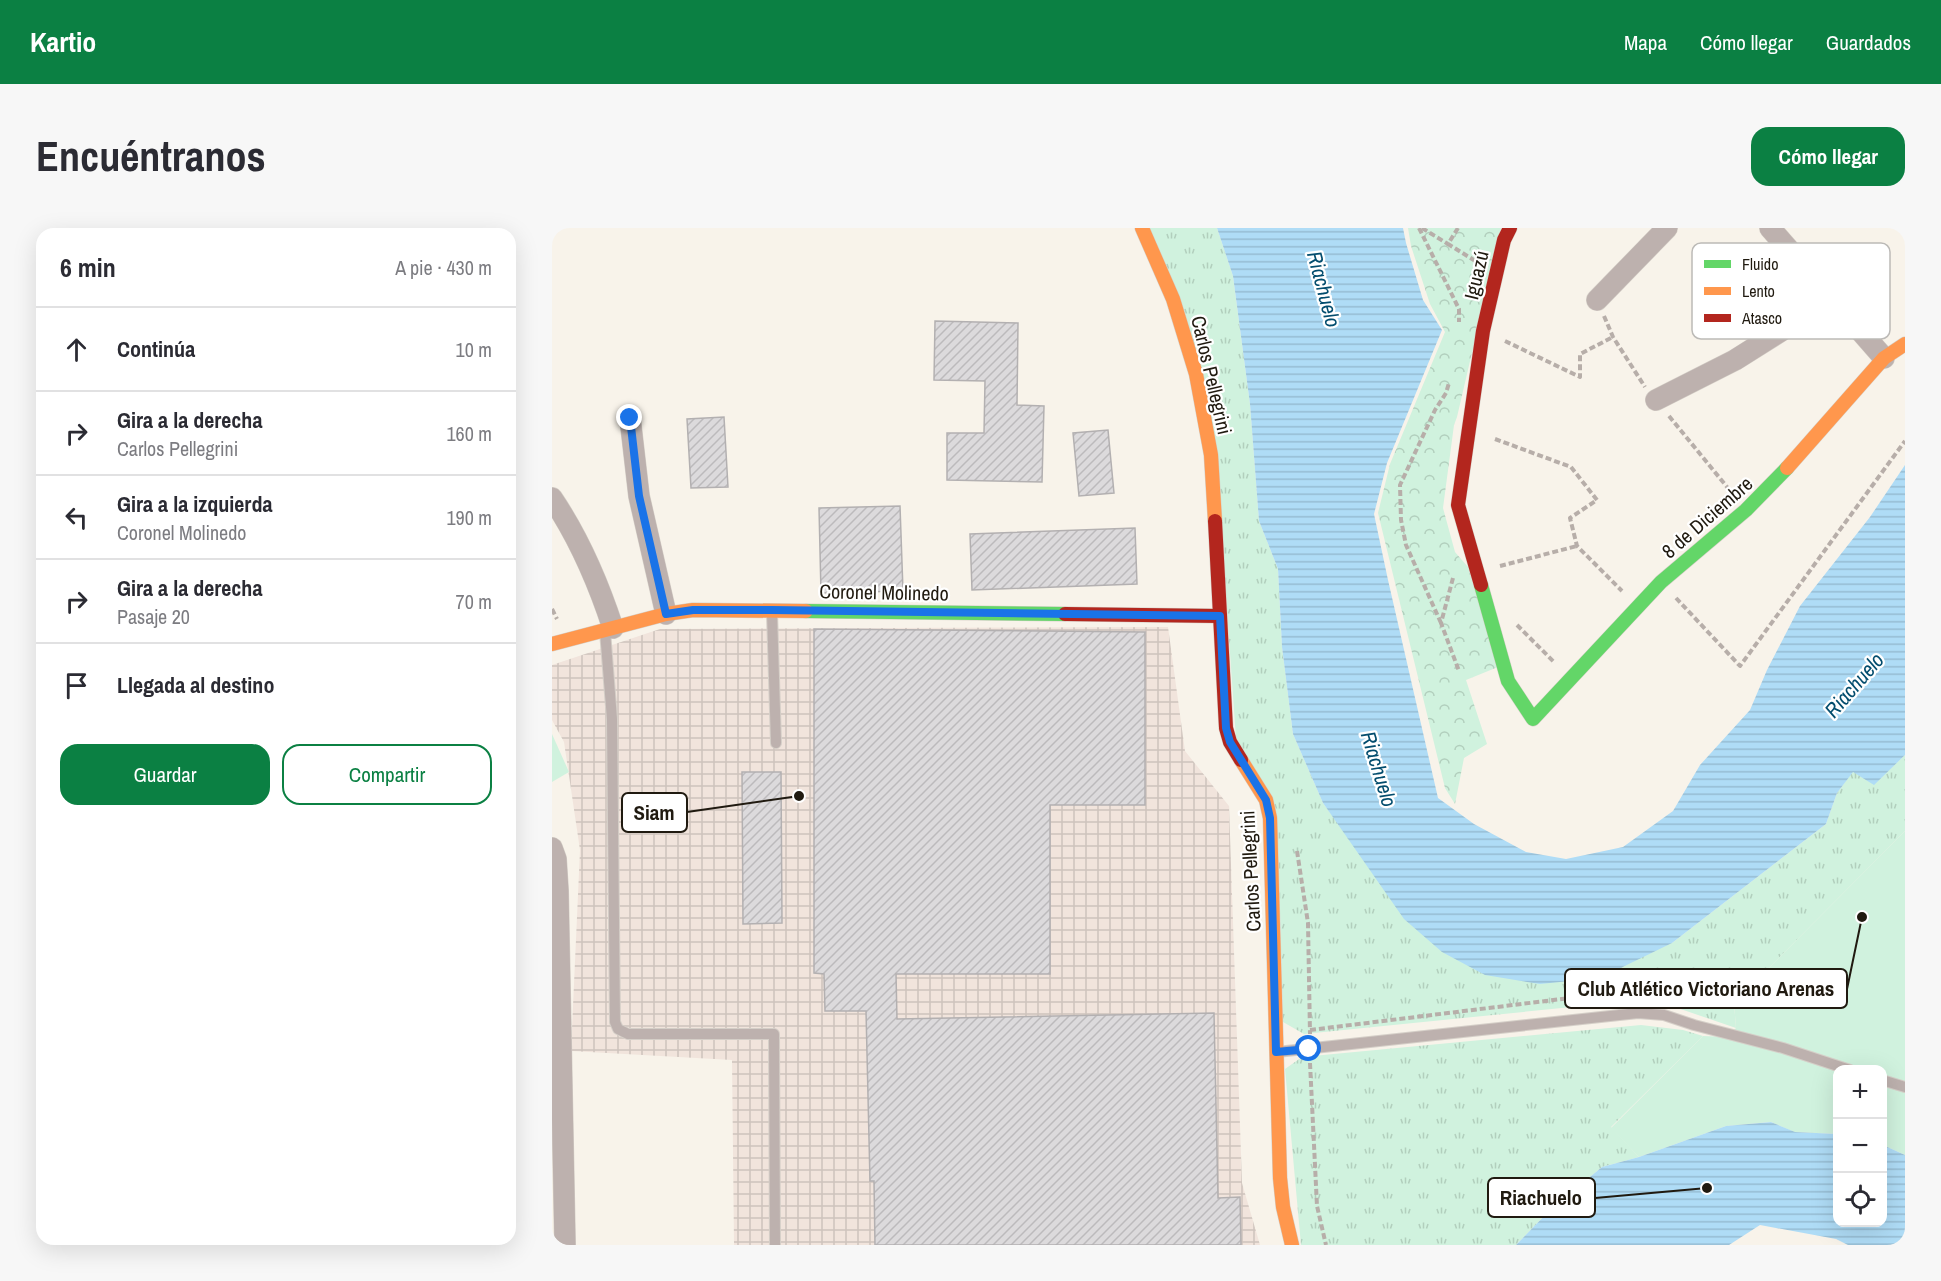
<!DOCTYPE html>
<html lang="es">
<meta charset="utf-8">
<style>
:root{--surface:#fff;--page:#f7f7f7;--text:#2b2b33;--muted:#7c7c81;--line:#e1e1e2;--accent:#0b8043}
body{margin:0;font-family:"Archivo Narrow",sans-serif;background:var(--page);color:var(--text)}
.controls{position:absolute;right:18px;bottom:18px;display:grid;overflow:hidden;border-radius:12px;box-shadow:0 6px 24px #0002}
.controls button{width:54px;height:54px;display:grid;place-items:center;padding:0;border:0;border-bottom:2px solid var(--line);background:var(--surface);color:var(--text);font:30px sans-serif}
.stop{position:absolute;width:18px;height:18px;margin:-14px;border:4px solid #1a73e8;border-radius:50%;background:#fff}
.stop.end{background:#1a73e8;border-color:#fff;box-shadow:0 2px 6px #0008}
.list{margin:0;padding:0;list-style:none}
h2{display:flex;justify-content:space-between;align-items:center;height:78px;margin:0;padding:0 24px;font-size:26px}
h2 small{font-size:20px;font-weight:400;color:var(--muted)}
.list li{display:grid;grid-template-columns:39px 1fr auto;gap:18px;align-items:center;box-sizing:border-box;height:84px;padding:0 24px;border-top:2px solid var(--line)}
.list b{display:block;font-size:22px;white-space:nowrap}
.list p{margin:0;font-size:20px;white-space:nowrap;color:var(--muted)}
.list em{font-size:20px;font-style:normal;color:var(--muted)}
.actions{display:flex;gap:12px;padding:18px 24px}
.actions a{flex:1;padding:14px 0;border:2px solid var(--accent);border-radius:18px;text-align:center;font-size:21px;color:var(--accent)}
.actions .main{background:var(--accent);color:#fff}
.icon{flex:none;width:33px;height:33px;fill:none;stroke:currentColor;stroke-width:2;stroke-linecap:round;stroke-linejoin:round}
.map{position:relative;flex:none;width:1353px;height:1017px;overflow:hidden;border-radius:18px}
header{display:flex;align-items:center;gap:36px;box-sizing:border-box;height:84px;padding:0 30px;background:var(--accent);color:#fff}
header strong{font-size:28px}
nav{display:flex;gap:33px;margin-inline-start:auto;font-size:21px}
.intro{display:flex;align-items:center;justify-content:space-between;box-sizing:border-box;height:144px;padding:0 36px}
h1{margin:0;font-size:42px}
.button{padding:15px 27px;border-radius:18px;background:var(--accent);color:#fff;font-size:21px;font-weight:700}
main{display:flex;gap:36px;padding:0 36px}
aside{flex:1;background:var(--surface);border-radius:18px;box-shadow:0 6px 24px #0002}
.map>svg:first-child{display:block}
.industrial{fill:url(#industrial-grid)}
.grass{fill:url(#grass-tufts)}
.park{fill:url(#park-crowns)}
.garden{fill:#d0f2de}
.water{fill:url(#water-rules)}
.building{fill:url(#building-hatch);stroke:#b3b0b1;stroke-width:1.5}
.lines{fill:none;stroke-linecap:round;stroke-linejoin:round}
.lane-casing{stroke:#d5cfc8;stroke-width:12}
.street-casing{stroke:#d5cfc8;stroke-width:22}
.fast-casing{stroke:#d5cfc8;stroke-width:15}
.slow-casing{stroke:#d5cfc8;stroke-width:15}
.jam-casing{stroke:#d5cfc8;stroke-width:15}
.path{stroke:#b7aea9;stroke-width:4;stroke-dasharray:6 3;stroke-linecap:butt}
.lane{stroke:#bdb1ae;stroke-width:10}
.street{stroke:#bdb1ae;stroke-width:21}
.fast{stroke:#63d668;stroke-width:14}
.slow{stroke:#ff974d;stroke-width:14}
.jam{stroke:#b3261e;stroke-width:14}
.route{stroke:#1a73e8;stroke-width:8}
.labels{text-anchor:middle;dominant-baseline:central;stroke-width:4.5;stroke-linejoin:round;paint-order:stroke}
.street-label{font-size:20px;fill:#201a10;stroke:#fff}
.water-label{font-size:21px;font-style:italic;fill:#034d6e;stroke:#fff}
.key{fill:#fff;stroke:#bcbab7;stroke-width:1.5}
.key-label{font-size:16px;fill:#201a10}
.leader{fill:none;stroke:#201a10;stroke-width:2}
.callout-dot{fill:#201a10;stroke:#fff;stroke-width:2}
.callout{fill:#fff;stroke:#201a10;stroke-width:2}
.callout-label{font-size:21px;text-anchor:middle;font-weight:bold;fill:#201a10}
</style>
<header>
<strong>Kartio</strong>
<nav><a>Mapa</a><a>Cómo llegar</a><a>Guardados</a></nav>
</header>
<div class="intro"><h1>Encuéntranos</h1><a class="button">Cómo llegar</a></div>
<main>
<aside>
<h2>6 min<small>A pie · 430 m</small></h2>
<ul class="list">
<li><svg class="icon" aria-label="ahead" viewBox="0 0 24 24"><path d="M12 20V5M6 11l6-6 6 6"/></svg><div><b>Continúa</b></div><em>10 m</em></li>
<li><svg class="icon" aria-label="right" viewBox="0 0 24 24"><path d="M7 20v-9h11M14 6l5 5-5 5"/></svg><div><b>Gira a la derecha</b><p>Carlos Pellegrini</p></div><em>160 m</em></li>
<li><svg class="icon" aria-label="left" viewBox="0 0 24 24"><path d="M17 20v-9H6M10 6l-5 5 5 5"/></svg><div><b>Gira a la izquierda</b><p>Coronel Molinedo</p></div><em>190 m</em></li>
<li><svg class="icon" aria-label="right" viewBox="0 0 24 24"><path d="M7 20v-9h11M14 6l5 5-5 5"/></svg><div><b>Gira a la derecha</b><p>Pasaje 20</p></div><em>70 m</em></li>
<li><svg class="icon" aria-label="arrive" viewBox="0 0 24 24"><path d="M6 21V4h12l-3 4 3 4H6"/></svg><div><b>Llegada al destino</b></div></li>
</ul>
<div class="actions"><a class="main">Guardar</a><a>Compartir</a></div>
</aside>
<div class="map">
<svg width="1353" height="1017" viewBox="0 0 1353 1017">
<defs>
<pattern id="industrial-grid" width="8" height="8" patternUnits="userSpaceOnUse" patternTransform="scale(1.5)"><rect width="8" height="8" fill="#f1e4dc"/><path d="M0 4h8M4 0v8" fill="none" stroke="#cec3bc"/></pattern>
<pattern id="grass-tufts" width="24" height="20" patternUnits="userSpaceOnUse" patternTransform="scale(1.5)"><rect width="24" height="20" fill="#d0f2de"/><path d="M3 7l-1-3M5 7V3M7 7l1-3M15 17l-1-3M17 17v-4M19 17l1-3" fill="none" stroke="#b2cfbd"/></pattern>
<pattern id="park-crowns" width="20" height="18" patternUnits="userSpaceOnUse" patternTransform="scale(1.5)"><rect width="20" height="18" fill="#d0f2de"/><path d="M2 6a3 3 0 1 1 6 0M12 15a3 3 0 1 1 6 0" fill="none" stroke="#b2cfbd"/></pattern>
<pattern id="water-rules" width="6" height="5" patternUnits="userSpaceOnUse" patternTransform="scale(1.5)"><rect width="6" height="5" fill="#afdcf6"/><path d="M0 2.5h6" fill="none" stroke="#96bcd2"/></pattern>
<pattern id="building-hatch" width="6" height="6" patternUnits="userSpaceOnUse" patternTransform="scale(1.5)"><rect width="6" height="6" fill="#dcdadc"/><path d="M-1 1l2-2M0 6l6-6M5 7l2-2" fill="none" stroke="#bcbabc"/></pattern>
</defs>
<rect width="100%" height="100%" fill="#f8f3ea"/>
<polygon class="industrial" points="616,399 633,523 677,578 690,955 708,1017 182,1017 180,832 19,823 28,622 12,514 0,492 0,437 108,401"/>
<g class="grass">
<polygon points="596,0 665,0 681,48 698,176 707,293 726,341 730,419 741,506 771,575 812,631 1120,715 1274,596 1285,565 1301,543 1322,556 1353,527 1353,603 1182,775 1184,800 1111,775 1070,774 752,806 731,794 726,613 684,511 664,224"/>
<polygon points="1089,797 1131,802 1151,808 1059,899 1087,929 1050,939 999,981 964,1017 749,1017 733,841 750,829"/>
</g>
<polygon class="park" points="856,0 949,0 905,189 902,197 891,280 903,324 916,339 946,439 914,452 935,516 912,530 903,576 893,560 826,285 838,236 893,104 878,76 859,18"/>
<g class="garden">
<polygon points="0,506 17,544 0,554"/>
<polygon points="1353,603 1353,927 1331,917 1330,842 1286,842 1285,906 1242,904 1219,894 1174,898 1087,929 1059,900 1151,808 1175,809 1184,800 1182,775"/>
</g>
<g class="water">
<polygon points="665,0 851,0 854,15 871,72 890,102 835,235 822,286 836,352 886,570 922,596 974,624 1014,631 1071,619 1121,583 1148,537 1198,482 1215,442 1248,378 1318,289 1353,237 1353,527 1322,557 1301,544 1285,565 1274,596 1120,715 1048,750 988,756 933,747 890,724 852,691 771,575 741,506 730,419 726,341 707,293 698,176 681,48"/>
<polygon points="1219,894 1243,904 1285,906 1286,994 1330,994 1331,917 1353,927 1353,1017 1296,1017 1284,1011 1208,997 1177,1017 964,1017 999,981 1050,939 1087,929 1174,898"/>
</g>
<g class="building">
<polygon points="383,93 466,95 465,177 492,178 490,254 395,252 395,205 432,205 433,153 382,152"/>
<polygon points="172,189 176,259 139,260 135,191"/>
<polygon points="556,202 562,265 527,268 521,205"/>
<polygon points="348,278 351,363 269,365 267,280"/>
<polygon points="583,300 585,356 420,362 418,306"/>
<polygon points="262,401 593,404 593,577 498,577 498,746 344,746 345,791 662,785 666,970 688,969 689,1017 323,1017 322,953 318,953 314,783 273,783 272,746 262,745"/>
<polygon points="190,544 229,544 230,695 191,696"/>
</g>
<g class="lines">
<defs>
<g id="lane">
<polyline points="220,385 224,515"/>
<polyline points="53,403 60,491 63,794 66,801 76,806 222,806 223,1017"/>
<polyline points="725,824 1086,785 1112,787 1142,797 1231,820 1298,842"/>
<polyline points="1330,852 1353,859"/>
</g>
<g id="street">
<polyline points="1218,0 1332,130"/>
<polyline points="1045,72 1115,0"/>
<polyline points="1104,172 1183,132 1229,103 1276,68"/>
<polyline points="78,190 87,268 114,386"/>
<path d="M0,270C27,310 46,354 61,400"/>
<polyline points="0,620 4,631 6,663 13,1017"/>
</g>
<g id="fast">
<polyline points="929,357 956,453 981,491 1109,354 1194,282 1235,240"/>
<polyline points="254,383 513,386"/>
</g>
<g id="slow">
<polyline points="590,0 621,71 644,146 659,227 663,293"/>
<polyline points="1235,240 1332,130 1353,116"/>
<polyline points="0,416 114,386 141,382 254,383"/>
<polyline points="689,532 714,572 718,590 728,950 731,979 740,1017"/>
</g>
<g id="jam">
<polyline points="663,293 674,500 678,514 689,532"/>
<polyline points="929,357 906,277 931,103 952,12 958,0"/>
<polyline points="513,386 668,388"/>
</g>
</defs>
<use href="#lane" class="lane-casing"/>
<use href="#street" class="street-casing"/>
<use href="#fast" class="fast-casing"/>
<use href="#slow" class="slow-casing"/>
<use href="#jam" class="jam-casing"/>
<g class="path">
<polyline points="867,0 907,81 907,94"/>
<polyline points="870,0 896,16"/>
<polyline points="906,0 896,16 925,34"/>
<polyline points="1052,88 1061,109 1093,159"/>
<polyline points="953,113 1028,149 1028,126 1061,109"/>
<polyline points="1117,188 1180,265"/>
<polyline points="943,211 1019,239 1045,272 1018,290 1025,318 1070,363"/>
<polyline points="948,338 1025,318"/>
<polyline points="901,350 889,395 907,443"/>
<polyline points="1124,370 1188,438 1353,213"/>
<polyline points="0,381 5,391"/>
<polyline points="889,395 854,317 849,292 848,257 883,182 894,165 897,155"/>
<polyline points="965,397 1002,434"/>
<polyline points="745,623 756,695 758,806"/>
<polyline points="758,802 1091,761 1111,763 1133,769"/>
<polyline points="758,835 765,978 774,1017"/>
</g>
<use href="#lane" class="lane"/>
<use href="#street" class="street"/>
<use href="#fast" class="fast"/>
<use href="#slow" class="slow"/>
<use href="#jam" class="jam"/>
</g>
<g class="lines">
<polyline class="route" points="78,190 87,268 114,386 141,382 220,382 668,388 674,500 678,514 714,572 718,590 724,824 757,821"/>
</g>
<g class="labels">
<g class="street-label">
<text transform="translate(924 47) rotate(-77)">Iguazú</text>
<text transform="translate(660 147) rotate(77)">Carlos Pellegrini</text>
<text transform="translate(1155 289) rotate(-41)">8 de Diciembre</text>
<text transform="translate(332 364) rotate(1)">Coronel Molinedo</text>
<text transform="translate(698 643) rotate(-93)">Carlos Pellegrini</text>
</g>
<g class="water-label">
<text transform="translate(772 61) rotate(75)">Riachuelo</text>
<text transform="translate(1302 457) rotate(-49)">Riachuelo</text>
<text transform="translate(827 541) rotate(73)">Riachuelo</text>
</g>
</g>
<rect x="1140" y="15" width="198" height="96" rx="9" class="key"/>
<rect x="1152" y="32" width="27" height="8" fill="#63d668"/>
<rect x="1152" y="59" width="27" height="8" fill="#ff974d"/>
<rect x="1152" y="86" width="27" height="8" fill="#b3261e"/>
<g class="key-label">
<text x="1190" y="42">Fluido</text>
<text x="1190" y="69">Lento</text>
<text x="1190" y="96">Atasco</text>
</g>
<path class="leader" d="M247 568L135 584M1310 689L1295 761M1155 960L1043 970"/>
<g class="callout-dot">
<circle cx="247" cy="568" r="6"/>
<circle cx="1310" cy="689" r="6"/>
<circle cx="1155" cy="960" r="6"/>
</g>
<g class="callout">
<rect x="70" y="565" width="65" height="39" rx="6"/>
<rect x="1013" y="741" width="282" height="39" rx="6"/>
<rect x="936" y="950" width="107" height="39" rx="6"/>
</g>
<g class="callout-label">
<text x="102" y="592">Siam</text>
<text x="1154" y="768">Club Atlético Victoriano Arenas</text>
<text x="989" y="977">Riachuelo</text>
</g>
</svg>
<div class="controls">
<button>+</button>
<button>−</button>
<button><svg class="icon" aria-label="locate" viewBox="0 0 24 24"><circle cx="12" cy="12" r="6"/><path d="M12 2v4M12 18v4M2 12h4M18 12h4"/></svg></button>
</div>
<div class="stop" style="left:757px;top:821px"></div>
<div class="stop end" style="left:78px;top:190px"></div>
</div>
</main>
